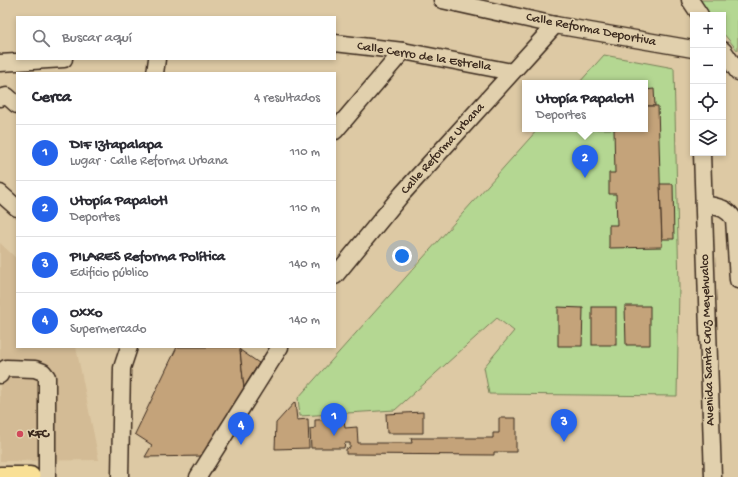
<!DOCTYPE html>
<html lang="es">
<meta charset="utf-8">
<style>
:root{--surface:#fff;--page:#f2f2f3;--text:#2b2b33;--muted:#7c7c81;--line:#e1e1e2;--accent:#2563eb}
body{margin:0;font-family:"Gochi Hand",sans-serif;background:var(--page);color:var(--text)}
.controls{position:absolute;right:12px;top:12px;display:grid;overflow:hidden;border-radius:0px;box-shadow:0 2px 6px #0003}
.controls button{width:36px;height:36px;display:grid;place-items:center;padding:0;border:0;border-bottom:1px solid var(--line);background:var(--surface);color:var(--text);font:20px sans-serif}
.you{position:absolute;left:402px;top:256px;width:14px;height:14px;margin:-10px;border:3px solid #fff;border-radius:50%;background:#1a73e8;box-shadow:0 0 0 6px #1a73e833}
.badge{display:grid;place-items:center;width:26px;height:26px;border-radius:50%;background:var(--accent);color:#fff;font-size:13px;font-weight:700}
.pin{position:absolute;translate:-50% -33px;filter:drop-shadow(0 1px 2px #0008)}
.pin::after{content:'';position:absolute;top:21px;width:14px;height:12px;background:inherit;clip-path:polygon(0 0,100% 0,50% 100%)}
.popup{position:absolute;left:522px;top:80px;width:126px;height:52px;box-sizing:border-box;display:grid;place-content:center;border-radius:0px;background:var(--surface);filter:drop-shadow(0 1px 3px #0005);font-size:13px;white-space:nowrap;color:var(--muted)}
.popup b{font-size:15px;color:var(--text)}
.popup::after{content:'';position:absolute;left:50%;top:100%;margin-left:-8px;border:8px solid transparent;border-top-color:var(--surface)}
.list{margin:0;padding:0;list-style:none}
h2{display:flex;justify-content:space-between;align-items:center;height:52px;margin:0;padding:0 16px;font-size:17px}
h2 small{font-size:13px;font-weight:400;color:var(--muted)}
.list li{display:grid;grid-template-columns:26px 1fr auto;gap:12px;align-items:center;box-sizing:border-box;height:56px;padding:0 16px;border-top:1px solid var(--line)}
.list b{display:block;font-size:15px;white-space:nowrap}
.list p{margin:0;font-size:13px;white-space:nowrap;color:var(--muted)}
.list em{font-size:13px;font-style:normal;color:var(--muted)}
.icon{flex:none;width:22px;height:22px;fill:none;stroke:currentColor;stroke-width:2;stroke-linecap:round;stroke-linejoin:round}
.map{position:relative;flex:none;width:738px;height:477px;overflow:hidden}
.search{position:absolute;background:var(--surface);box-shadow:0 2px 6px #0003;left:16px;top:16px;width:320px;height:44px;display:flex;align-items:center;gap:10px;box-sizing:border-box;padding:0 14px;border-radius:0px;color:var(--muted);font-size:15px}
.panel{position:absolute;background:var(--surface);box-shadow:0 2px 6px #0003;left:16px;top:72px;width:320px;height:276px;border-radius:0px}
.map>svg:first-child{display:block}
.built{fill:#d3bb95}
.green{fill:#b4d792;stroke:#788058}
.building{fill:#c4a37a;stroke:#3b2a1e}
.lines{fill:none;stroke-linecap:round;stroke-linejoin:round}
.minor-casing{stroke:#3b2a1e;stroke-width:19}
.major-casing{stroke:#3b2a1e;stroke-width:23}
.minor{stroke:#e1d0ad;stroke-width:16}
.major{stroke:#f9e096;stroke-width:20}
.poi-dot{fill:#d1495b;stroke:#e1d0ad;stroke-width:1.5}
.labels{text-anchor:middle;dominant-baseline:central;stroke-width:3;stroke-linejoin:round;paint-order:stroke}
.street-label{font-size:13px;fill:#3b2a1e;stroke:#e1d0ad}
.poi-label{font-size:13px;font-weight:bold;fill:#3b2a1e;stroke:#e1d0ad;text-anchor:start}
</style>
<div class="map">
<svg width="738" height="477" viewBox="0 0 738 477">
<rect width="100%" height="100%" fill="#ddc9a4"/>
<filter id="ink" filterUnits="userSpaceOnUse"><feTurbulence type="fractalNoise" baseFrequency=".025" numOctaves="2"/><feDisplacementMap in="SourceGraphic" scale="8" xChannelSelector="R" yChannelSelector="G"/><feConvolveMatrix kernelMatrix="1 2 1 2 8 2 1 2 1" color-interpolation-filters="sRGB"/></filter>
<g filter="url(#ink)">
<polygon class="built" points="0,243 17,259 17,347 76,347 99,460 0,461"/>
<g class="green">
<polygon points="697,0 738,0 738,51 723,33 723,15 708,15"/>
<polygon points="604,55 674,68 679,288 677,396 489,394 484,367 514,331 497,318 395,410 300,416 298,398 538,129 645,129 645,83 579,83"/>
</g>
<g class="building">
<polygon points="654,89 655,106 645,106 645,90"/>
<polygon points="645,106 658,106 662,247 609,248 609,225 617,225 616,194 609,194 609,173 615,173 614,129 645,129"/>
<polygon points="660,184 673,184 674,239 662,239"/>
<polygon points="625,306 650,306 650,345 626,345"/>
<polygon points="558,307 583,308 582,346 558,346"/>
<rect x="592" y="307" width="24" height="38"/>
<polygon points="177,347 238,347 240,350 244,388 204,456 145,457 152,445 135,434"/>
<polygon points="240,350 259,363 244,388"/>
<polygon points="295,402 297,420 308,419 309,448 275,449 276,423"/>
<polygon points="423,412 423,433 387,433 386,414"/>
<polygon points="499,418 516,418 516,452 494,452 494,455 346,454 346,449 350,448 350,443 345,443 344,448 311,448 310,429 315,428 315,420 344,419 345,428 357,427 358,443 412,443 411,438 493,438 493,433 499,433"/>
</g>
<g class="lines">
<defs>
<g id="minor">
<polyline points="442,0 555,25 693,49"/>
<polyline points="690,0 700,15"/>
<polyline points="335,43 403,51 512,72"/>
<polyline points="723,50 738,72"/>
<polyline points="0,63 64,59"/>
<polyline points="155,73 157,59"/>
<polyline points="0,98 7,96 17,105"/>
<polyline points="335,131 403,51"/>
<polyline points="702,153 713,477"/>
<polyline points="0,193 17,208"/>
<path d="M704,204C718,207 726,207 734,219L738,280"/>
<polyline points="335,276 402,194 555,25"/>
<polyline points="0,375 1,372 6,368 35,369 43,372 47,377 47,477"/>
<polyline points="120,477 122,368 129,347"/>
<polyline points="198,477 280,347"/>
</g>
<polyline id="major" points="0,477 30,477"/>
</defs>
<use href="#minor" class="minor-casing"/>
<use href="#major" class="major-casing"/>
<use href="#minor" class="minor"/>
<use href="#major" class="major"/>
</g>
</g>
<circle class="poi-dot" cx="20" cy="434" r="4"/>
<g class="labels">
<g class="street-label">
<text transform="translate(591 30) rotate(11)">Calle Reforma Deportiva</text>
<text transform="translate(424 57) rotate(9)">Calle Cerro de la Estrella</text>
<text transform="translate(443 149) rotate(-48)">Calle Reforma Urbana</text>
<text transform="translate(708 340) rotate(-92)">Avenida Santa Cruz Meyehualco</text>
</g>
<g class="poi-label">
<text x="28" y="434">KFC</text>
</g>
</g>
</svg>
<div class="controls">
<button>+</button>
<button>−</button>
<button><svg class="icon" aria-label="locate" viewBox="0 0 24 24"><circle cx="12" cy="12" r="6"/><path d="M12 2v4M12 18v4M2 12h4M18 12h4"/></svg></button>
<button><svg class="icon" aria-label="layers" viewBox="0 0 24 24"><path d="M12 4l9 5-9 5-9-5zM3 14l9 5 9-5"/></svg></button>
</div>
<div class="you"></div>
<div class="pin badge" style="left:334px;top:436px">1</div>
<div class="pin badge" style="left:585px;top:178px">2</div>
<div class="popup"><b>Utopía Papalotl</b>Deportes</div>
<div class="pin badge" style="left:564px;top:442px">3</div>
<div class="pin badge" style="left:241px;top:445px">4</div>
<div class="search"><svg class="icon" aria-label="search" viewBox="0 0 24 24"><circle cx="10" cy="10" r="6"/><path d="M15 15l6 6"/></svg>Buscar aquí</div>
<section class="panel">
<h2>Cerca<small>4 resultados</small></h2>
<ul class="list">
<li><span class="badge">1</span><div><b>DIF Iztapalapa</b><p>Lugar · Calle Reforma Urbana</p></div><em>110 m</em></li>
<li><span class="badge">2</span><div><b>Utopía Papalotl</b><p>Deportes</p></div><em>110 m</em></li>
<li><span class="badge">3</span><div><b>PILARES Reforma Política</b><p>Edificio público</p></div><em>140 m</em></li>
<li><span class="badge">4</span><div><b>Oxxo</b><p>Supermercado</p></div><em>140 m</em></li>
</ul>
</section>
</div>
